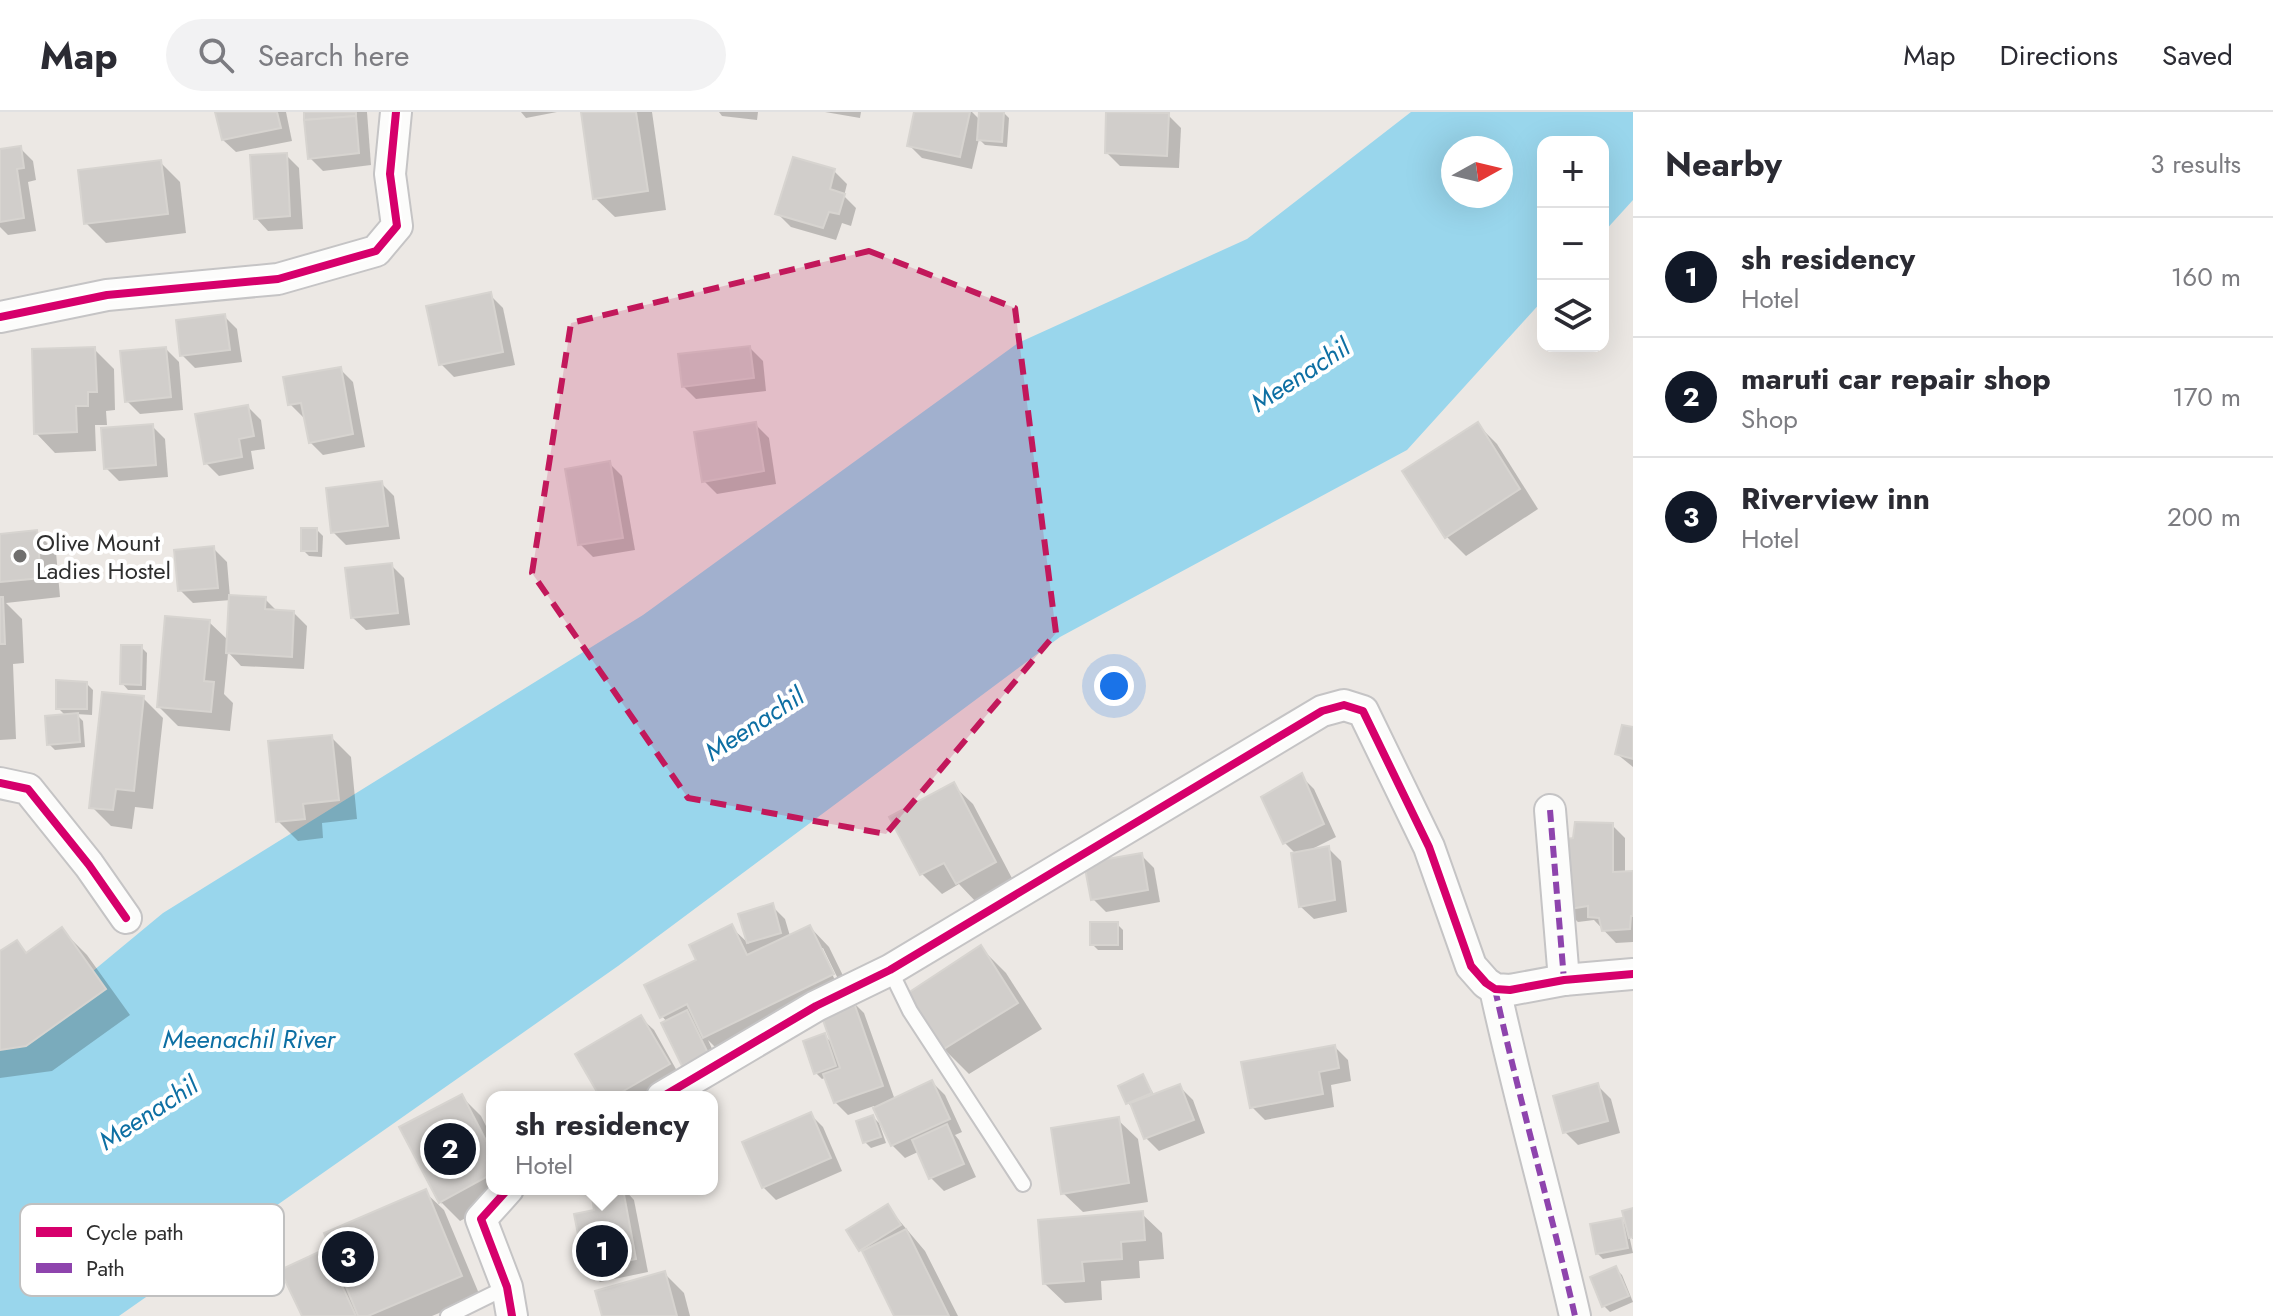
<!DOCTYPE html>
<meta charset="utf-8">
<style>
:root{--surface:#fff;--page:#f2f2f3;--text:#2b2b33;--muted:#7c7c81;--line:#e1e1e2;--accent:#111827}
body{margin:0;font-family:Jost,sans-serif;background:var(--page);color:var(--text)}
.controls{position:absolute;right:24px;top:24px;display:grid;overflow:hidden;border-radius:16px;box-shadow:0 8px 32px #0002}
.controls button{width:72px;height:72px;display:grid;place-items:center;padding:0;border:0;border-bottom:2px solid var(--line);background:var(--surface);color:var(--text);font:40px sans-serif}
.compass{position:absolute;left:1441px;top:24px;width:72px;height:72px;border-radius:50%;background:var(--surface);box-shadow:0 8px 32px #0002;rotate:82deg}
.you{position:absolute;left:1114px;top:574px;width:28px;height:28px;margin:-20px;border:6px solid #fff;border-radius:50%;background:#1a73e8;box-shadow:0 0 0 12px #1a73e833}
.badge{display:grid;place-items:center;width:52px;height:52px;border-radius:50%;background:var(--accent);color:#fff;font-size:26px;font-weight:700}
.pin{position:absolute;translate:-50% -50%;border:4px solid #fff;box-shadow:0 2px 8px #0006}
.popup{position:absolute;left:486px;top:979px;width:232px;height:104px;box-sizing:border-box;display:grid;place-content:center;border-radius:16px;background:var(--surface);filter:drop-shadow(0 2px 6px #0005);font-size:26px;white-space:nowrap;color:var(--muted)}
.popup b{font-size:30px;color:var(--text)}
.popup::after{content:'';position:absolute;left:50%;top:100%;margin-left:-16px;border:16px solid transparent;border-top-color:var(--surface)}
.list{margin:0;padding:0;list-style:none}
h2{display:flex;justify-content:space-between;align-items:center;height:104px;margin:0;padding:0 32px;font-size:34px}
h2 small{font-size:26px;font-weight:400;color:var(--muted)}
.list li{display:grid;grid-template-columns:52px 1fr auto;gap:24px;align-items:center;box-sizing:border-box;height:120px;padding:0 32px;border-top:2px solid var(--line)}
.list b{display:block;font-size:30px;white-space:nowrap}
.list p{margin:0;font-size:26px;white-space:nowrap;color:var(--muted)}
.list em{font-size:26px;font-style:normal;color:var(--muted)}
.icon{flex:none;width:44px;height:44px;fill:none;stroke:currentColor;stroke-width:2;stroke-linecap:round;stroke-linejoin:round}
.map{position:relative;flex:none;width:1633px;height:1204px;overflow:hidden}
header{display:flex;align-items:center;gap:48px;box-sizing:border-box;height:112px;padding:0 40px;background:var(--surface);border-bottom:2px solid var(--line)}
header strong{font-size:38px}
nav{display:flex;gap:44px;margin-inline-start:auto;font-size:28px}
.search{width:560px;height:72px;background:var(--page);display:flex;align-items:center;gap:20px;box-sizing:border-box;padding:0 28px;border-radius:44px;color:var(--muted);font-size:30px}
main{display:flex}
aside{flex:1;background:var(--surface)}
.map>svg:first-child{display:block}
.water{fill:#99d6ec;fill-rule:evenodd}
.shadow{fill:#0003;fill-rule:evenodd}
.building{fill:#d1cecb;stroke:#d7d4d0;stroke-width:2}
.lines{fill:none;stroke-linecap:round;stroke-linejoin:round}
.lane-casing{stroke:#c5c4c5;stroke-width:18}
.street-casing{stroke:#c5c4c5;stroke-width:34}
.lane{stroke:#fcfcfb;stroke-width:14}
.street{stroke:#fcfcfb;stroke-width:30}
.quiet{stroke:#8e44ad;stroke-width:6;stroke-dasharray:12 6;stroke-linecap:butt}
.cycleway-casing{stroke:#fff;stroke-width:13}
.cycleway{stroke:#d6006c;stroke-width:8}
.marked{fill:#c2185b;fill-opacity:0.2;stroke:#c2185b;stroke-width:6;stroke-dasharray:16 10;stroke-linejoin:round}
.poi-dot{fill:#706f6e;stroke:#fff;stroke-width:3}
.labels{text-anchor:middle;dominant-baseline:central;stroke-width:8;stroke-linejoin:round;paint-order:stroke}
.poi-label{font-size:24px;fill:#2e2e2e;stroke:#fff;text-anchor:start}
.water-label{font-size:26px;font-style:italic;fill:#0d6fa3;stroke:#fff}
.key{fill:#fff;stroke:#c0c0c0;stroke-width:2}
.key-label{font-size:22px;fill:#2e2e2e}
</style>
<header>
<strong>Map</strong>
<div class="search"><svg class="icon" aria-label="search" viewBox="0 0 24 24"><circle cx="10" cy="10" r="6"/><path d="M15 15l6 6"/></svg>Search here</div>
<nav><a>Map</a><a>Directions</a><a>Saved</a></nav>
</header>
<main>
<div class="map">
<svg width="1633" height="1204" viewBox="0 0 1633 1204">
<rect width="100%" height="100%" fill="#ece8e4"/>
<path class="water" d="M1411,0H1633V88L1603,121V30H1543V188L1407,338L1060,525L618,854L119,1204H0V936L163,801L643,503L1018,231L1247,127ZM1453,36H1501V84H1453Z"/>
<g class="shadow">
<polygon points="217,0 286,0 292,29 236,40 223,28"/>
<polygon points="306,0 367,0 371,53 323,59 310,46"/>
<polygon points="521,0 557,0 526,6"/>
<polygon points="583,0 652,0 666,98 615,105 595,86"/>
<polygon points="719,0 758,0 757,8 722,4"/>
<polygon points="825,0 861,0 860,6"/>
<polygon points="917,0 972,0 980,8 981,0 1003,0 1009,6 1007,35 985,33 979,27 972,57 922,46 909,33"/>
<polygon points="1168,3 1181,16 1179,56 1120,54 1107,41"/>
<polygon points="20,36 33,49 36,68 28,70 36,119 8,123 0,115 0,39"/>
<polygon points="286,43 299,56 303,117 268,119 256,106"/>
<polygon points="161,51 180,70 186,121 106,131 86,111"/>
<polygon points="834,59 847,72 844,84 856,96 851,114 842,111 836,128 791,115 778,102"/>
<polygon points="490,183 503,196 515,253 454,265 441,252"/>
<polygon points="224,204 237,217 242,250 195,256 182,243"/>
<polygon points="750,236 763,249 766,279 696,287 683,274"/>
<polygon points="94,237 114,257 115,298 106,299 107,313 95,313 96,339 55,341 36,321"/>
<polygon points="166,237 179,250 183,298 140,302 127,289"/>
<polygon points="340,257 353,270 365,335 323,343 310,330 306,305 303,305 290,292"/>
<polygon points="248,295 261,308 265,337 251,339 254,357 219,364 206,351"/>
<polygon points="756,313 769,326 776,372 717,382 704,369"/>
<polygon points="1478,313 1497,332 1538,397 1466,444 1446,424"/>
<polygon points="152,314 165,327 168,365 119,369 106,356"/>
<polygon points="609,351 622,364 635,438 593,445 580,432"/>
<polygon points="381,371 394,384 400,427 346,433 333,420"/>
<polygon points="317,418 323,424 322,445 309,444 303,438"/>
<polygon points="36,420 56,440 60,485 6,491 22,507 24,551 13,552 16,627 0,628 0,424"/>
<polygon points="214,437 227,450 230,485 265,487 278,500 294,501 307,514 304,557 241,554 228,540 224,582 233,591 230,619 178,614 159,595 209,510 229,529 231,488 193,491 180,478"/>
<polygon points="391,453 404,466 410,513 366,518 352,505"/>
<polygon points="141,535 147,541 146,578 128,578 122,571"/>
<polygon points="87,572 93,578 92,603 76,602 83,609 85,635 55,638 49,632 66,604 58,596"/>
<polygon points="143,586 163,606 153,697 135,695 132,717 111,714 92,695"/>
<polygon points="1633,617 1633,655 1617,642"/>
<polygon points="331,625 351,645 357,707 322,711 323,726 298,729 278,709"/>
<polygon points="1301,664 1314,677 1336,725 1310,738 1328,736 1341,749 1347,800 1314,807 1301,795 1296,742 1285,731"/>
<polygon points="953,673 973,692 1014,770 977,791 959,772 942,782 922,762 892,706"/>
<polygon points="1612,713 1625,726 1625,761 1633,761 1633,830 1616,831 1594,808 1578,810 1565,798 1574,728"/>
<polygon points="1141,743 1154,756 1160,790 1106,800 1093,787"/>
<path d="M772,794L785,807L790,824L810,815L829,835L852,882L851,888L864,901L895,988L932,970L945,983L962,1020L955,1023L959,1028L976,1065L944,1079L931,1066L920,1039L905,1046L892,1033L874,994L848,1003L835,990L827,965L822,967L816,961L824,923L834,933L821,897L724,944L708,928L720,954L697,966L684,953L664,912L667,910L662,904L699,849L731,815L749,832L740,803ZM819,836H823L840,871L837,872Z"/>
<polygon points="1117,812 1123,818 1123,838 1098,838 1092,832"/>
<polygon points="62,818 87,843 130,903 52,959 0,966 0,841 17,830 28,842"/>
<polygon points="981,836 1006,861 1042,917 969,962 944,937"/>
<polygon points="641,906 654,918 681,966 648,985 602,985"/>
<polygon points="1335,935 1348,948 1351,969 1331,973 1334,995 1265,1008 1252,995"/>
<polygon points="1143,965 1155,984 1180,975 1193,988 1205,1021 1159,1039 1146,1026 1135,998 1128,991 1121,975"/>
<polygon points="1598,974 1611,987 1620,1021 1578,1033 1565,1020"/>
<polygon points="461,984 481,1004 492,1026 492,1077 519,1078 460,1109 441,1090 442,1093 402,1016"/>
<polygon points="810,1002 823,1015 842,1059 776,1088 763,1075"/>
<polygon points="873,1005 879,1011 886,1031 871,1036 865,1030"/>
<polygon points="1118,1008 1138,1027 1148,1090 1083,1100 1063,1081"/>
<polygon points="610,1077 624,1077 634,1088 648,1160 600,1170 587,1157"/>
<polygon points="425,1080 444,1098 480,1184 432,1204 304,1204 324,1139 340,1154"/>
<polygon points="887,1094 925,1139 958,1204 896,1204 866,1144 849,1118"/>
<polygon points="1633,1098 1633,1127 1629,1123 1633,1141 1603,1147 1597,1141 1621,1108 1629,1116"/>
<polygon points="1142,1102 1162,1121 1164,1147 1139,1149 1140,1166 1101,1169 1102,1188 1065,1191 1045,1172"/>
<polygon points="1616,1157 1622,1163 1633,1190 1610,1200 1604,1194"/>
<polygon points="665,1162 684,1181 690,1204 604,1204"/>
</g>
<g class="building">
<polygon points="215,0 277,0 281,16 222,28"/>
<polygon points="304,0 356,0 356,4 304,8"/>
<polygon points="581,0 636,0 648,79 593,87"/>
<polygon points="914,0 970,0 960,45 907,34"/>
<polygon points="979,0 1004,0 1002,30 977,28"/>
<polygon points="1106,0 1169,1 1167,44 1105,41"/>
<polygon points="356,4 359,41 308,47 304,8"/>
<polygon points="21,34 24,56 17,57 24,106 0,110 0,37"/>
<polygon points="287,41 290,104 254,107 250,43"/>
<polygon points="793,45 835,57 830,77 845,82 839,102 829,100 823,116 775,102"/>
<polygon points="161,48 168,102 84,112 78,58"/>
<polygon points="491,180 503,240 439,253 426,194"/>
<polygon points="225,202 230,238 180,244 176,208"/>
<polygon points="750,234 754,266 682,275 678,242"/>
<polygon points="95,235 97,280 88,280 88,294 76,294 77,320 34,322 32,237"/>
<polygon points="166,235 171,285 125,290 120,239"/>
<polygon points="341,255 353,322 309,331 301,291 288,293 283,265"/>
<polygon points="248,293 254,324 239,327 242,345 204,352 195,302"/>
<polygon points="756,310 764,359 702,370 694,320"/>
<polygon points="1478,310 1520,377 1445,426 1402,359"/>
<polygon points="153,312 156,353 104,357 101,316"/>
<polygon points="610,349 623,426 578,433 565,357"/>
<polygon points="382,369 388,414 331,421 326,376"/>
<rect x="301" y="416" width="16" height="23"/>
<polygon points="37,418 41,466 0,470 0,422"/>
<polygon points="214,434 218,476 178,479 174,438"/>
<polygon points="392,451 398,501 351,506 345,456"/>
<polygon points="229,483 266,485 265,497 294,499 292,545 226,541"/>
<polygon points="0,485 3,485 5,532 0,532"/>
<polygon points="165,504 210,508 204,569 214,570 211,600 157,595"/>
<polygon points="121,533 142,533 141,573 120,572"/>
<polygon points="56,568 87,570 87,597 56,597"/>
<polygon points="102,580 144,584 134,679 116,677 113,698 89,696"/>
<polygon points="78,601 80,630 47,633 45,604"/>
<polygon points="1622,613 1633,615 1633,647 1615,642"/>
<polygon points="332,623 339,688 303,692 305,707 276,710 268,629"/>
<polygon points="1302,661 1324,712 1283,732 1261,685"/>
<polygon points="954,670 996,750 956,772 944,751 920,763 889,705"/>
<polygon points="1575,710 1613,711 1613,760 1633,759 1633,804 1631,804 1630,817 1602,819 1599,806 1588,805 1588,794 1563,798 1559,728 1573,726"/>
<polygon points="1329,734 1335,788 1299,795 1291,741"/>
<polygon points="1142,741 1148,778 1091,788 1084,751"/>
<polygon points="773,791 781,821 747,831 738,802"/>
<rect x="1090" y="810" width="28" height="23"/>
<polygon points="732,812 747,843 810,813 834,862 703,926 687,892 660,906 644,873 696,848 689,833"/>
<polygon points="62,815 106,877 26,934 0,938 0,839 17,828 26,841"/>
<polygon points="981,833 1018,891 942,938 908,881"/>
<polygon points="852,885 883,974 834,991 823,962 840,956 819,897"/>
<polygon points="687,898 708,941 682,954 661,911"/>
<polygon points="641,903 670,952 613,985 600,985 575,942"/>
<polygon points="825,921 836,954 814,962 803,929"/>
<polygon points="1335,933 1339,956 1319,960 1323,982 1250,996 1241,950"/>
<polygon points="1143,962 1152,981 1126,992 1118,974"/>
<polygon points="932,968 950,1007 891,1034 873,996"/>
<polygon points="1598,971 1608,1009 1563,1021 1553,984"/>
<polygon points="1180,972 1194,1008 1144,1027 1130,991"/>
<polygon points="462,982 492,1040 492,1062 439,1091 399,1015"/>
<polygon points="811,1000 831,1046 762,1076 742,1030"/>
<polygon points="873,1003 881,1025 863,1031 856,1009"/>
<polygon points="1119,1005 1129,1071 1061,1082 1051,1016"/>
<polygon points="947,1012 964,1052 929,1067 912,1028"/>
<polygon points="426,1077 462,1164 368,1204 358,1204 324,1121"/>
<polygon points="599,1077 623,1077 636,1147 585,1158 574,1102 594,1098 591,1079"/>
<polygon points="888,1092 901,1113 859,1139 846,1118"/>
<polygon points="1633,1096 1633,1125 1629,1126 1622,1099"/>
<polygon points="1143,1099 1145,1128 1121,1130 1122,1147 1082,1150 1084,1169 1043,1172 1038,1108"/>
<polygon points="1622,1106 1628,1136 1596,1142 1590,1112"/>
<polygon points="906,1117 949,1204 894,1204 862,1139"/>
<polygon points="325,1137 356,1204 302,1204 280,1158"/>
<polygon points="1616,1154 1629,1184 1602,1195 1590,1165"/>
<polygon points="665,1159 677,1204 602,1204 595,1179"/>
</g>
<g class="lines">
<defs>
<g id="lane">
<polyline points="890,858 910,899 1023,1072"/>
<polyline points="448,1204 507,1175"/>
</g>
<g id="street">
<polyline points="0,205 107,183 278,167 376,139 397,114 390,62 396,0"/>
<polyline points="0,671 28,677 89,753 126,806"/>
<polyline points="1550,698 1564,868"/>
<path d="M1495,877C1519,987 1550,1094 1575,1204"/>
<polyline points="662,985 816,894 890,858 1322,599 1344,593 1363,599 1429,735 1471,854 1486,871 1495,877 1510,878 1564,868 1633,862"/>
<polyline points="508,1077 481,1107 507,1175 512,1204"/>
</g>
</defs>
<use href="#lane" class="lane-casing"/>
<use href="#street" class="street-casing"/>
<use href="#lane" class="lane"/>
<use href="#street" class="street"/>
<g class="quiet">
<polyline points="1550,698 1564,868"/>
<path d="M1495,877C1519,987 1550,1094 1575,1204"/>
</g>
<defs>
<g id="cycleway">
<polyline points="0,205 107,183 278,167 376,139 397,114 390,62 396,0"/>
<polyline points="0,671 28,677 89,753 126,806"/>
<polyline points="662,985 816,894 890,858 1322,599 1344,593 1363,599 1429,735 1471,854 1486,871 1495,877 1510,878 1564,868 1633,862"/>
<polyline points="508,1077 481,1107 507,1175 512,1204"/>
</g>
</defs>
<use href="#cycleway" class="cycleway-casing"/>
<use href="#cycleway" class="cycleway"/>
</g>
<path class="marked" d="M869,139L1015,196L1056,521L886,722L688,686L532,461L571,211Z"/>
<circle class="poi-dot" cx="20" cy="444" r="8"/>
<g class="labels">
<g class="poi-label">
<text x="36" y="430">Olive Mount<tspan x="36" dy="28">Ladies Hostel</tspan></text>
</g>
<g class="water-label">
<text transform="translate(1300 263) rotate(-33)">Meenachil</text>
<text transform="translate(754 612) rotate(-33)">Meenachil</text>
<text x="249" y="927">Meenachil River</text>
<text transform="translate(148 1001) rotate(-33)">Meenachil</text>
</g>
</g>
<rect x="20" y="1092" width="264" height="92" rx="12" class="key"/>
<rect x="36" y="1115" width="36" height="10" fill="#d6006c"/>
<rect x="36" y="1151" width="36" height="10" fill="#8e44ad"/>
<g class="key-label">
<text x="86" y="1128">Cycle path</text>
<text x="86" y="1164">Path</text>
</g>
</svg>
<div class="controls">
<button>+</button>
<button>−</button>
<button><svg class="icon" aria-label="layers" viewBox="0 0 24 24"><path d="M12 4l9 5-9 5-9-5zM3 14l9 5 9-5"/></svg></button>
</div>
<svg class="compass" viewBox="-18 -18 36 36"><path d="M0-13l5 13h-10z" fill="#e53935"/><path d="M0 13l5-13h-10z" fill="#7c7c81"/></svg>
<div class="you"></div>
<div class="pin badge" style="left:602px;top:1139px">1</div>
<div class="popup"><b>sh residency</b>Hotel</div>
<div class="pin badge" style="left:450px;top:1037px">2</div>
<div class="pin badge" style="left:348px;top:1145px">3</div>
</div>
<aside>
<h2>Nearby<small>3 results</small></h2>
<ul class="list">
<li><span class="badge">1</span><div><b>sh residency</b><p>Hotel</p></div><em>160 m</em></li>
<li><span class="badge">2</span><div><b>maruti car repair shop</b><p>Shop</p></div><em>170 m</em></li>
<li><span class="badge">3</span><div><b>Riverview inn</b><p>Hotel</p></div><em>200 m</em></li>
</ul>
</aside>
</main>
